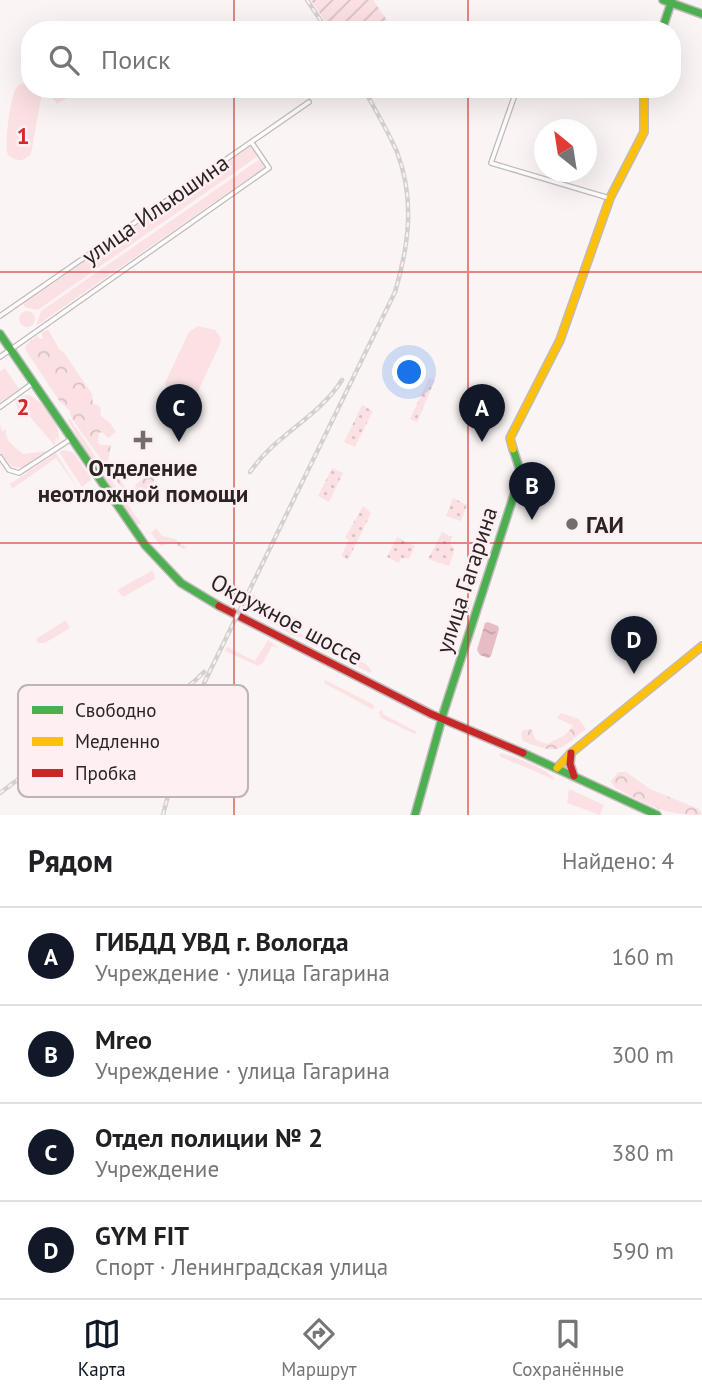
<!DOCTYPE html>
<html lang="ru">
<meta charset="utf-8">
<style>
:root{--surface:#fff;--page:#f2f2f2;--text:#202124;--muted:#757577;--line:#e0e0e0;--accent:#111827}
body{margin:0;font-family:"PT Sans",sans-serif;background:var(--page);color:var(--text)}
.compass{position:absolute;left:534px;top:119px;width:63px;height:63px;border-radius:50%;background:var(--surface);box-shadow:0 7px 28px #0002;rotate:330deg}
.you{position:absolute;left:410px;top:373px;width:24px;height:24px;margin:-18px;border:5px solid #fff;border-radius:50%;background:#1a73e8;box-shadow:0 0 0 10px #1a73e833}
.badge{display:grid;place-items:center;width:46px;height:46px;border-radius:50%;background:var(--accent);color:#fff;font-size:23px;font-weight:700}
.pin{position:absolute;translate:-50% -58px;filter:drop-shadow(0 2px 4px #0008)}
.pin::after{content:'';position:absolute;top:37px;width:24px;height:21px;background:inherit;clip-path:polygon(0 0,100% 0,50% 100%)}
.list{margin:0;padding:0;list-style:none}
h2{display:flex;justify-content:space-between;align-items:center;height:91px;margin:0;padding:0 28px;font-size:30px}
h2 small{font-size:23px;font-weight:400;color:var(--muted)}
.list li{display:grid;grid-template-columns:46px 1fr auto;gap:21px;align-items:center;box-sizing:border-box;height:98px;padding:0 28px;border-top:2px solid var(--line)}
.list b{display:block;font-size:26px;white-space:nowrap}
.list p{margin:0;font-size:23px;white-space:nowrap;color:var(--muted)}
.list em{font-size:23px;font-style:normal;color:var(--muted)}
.icon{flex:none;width:38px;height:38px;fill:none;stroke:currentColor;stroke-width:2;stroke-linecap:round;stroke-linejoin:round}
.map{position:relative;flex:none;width:702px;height:815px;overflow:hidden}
.search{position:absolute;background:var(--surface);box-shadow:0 7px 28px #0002;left:21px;right:21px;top:21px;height:77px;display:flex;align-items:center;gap:18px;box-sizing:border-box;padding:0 24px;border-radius:28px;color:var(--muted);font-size:26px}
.sheet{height:483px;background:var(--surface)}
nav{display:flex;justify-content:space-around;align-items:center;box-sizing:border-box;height:98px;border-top:2px solid var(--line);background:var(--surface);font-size:19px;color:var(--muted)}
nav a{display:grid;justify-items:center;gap:4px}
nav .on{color:var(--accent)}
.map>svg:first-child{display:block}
.grass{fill:#fce1e4}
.forest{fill:url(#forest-crowns)}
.park{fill:url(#park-dots)}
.garden{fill:url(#garden-furrows)}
.water{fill:url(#water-ripples)}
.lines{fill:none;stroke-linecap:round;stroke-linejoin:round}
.street-casing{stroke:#c1babb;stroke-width:6}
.fast-casing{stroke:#c1babb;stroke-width:10}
.slow-casing{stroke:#c1babb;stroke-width:10}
.jam-casing{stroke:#c1babb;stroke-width:10}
.street{stroke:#fefdfd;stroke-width:3.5}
.fast{stroke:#4caf50;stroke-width:7}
.slow{stroke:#ffc107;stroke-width:7}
.jam{stroke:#c62828;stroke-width:7}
.rail-casing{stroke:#d3d0d1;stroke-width:4.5}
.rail{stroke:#fef0f2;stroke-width:2;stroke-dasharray:5;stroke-linecap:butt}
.grid{fill:none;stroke:#d62828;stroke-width:2;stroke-opacity:0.55}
.poi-dot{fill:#736d6d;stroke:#fef0f2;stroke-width:2.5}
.labels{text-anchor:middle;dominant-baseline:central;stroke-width:5;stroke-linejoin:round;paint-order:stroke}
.street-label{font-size:23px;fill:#2b2425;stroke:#fef0f2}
.poi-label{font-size:23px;font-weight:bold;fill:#2b2425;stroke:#fef0f2}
.key{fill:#fef0f2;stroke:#bfb3b4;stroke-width:2}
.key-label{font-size:19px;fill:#2b2425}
.grid-label{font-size:23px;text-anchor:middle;font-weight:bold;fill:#d62828;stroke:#fef0f2;stroke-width:5;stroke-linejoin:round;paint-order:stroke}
</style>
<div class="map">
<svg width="702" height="815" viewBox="0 0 702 815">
<defs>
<pattern id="forest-crowns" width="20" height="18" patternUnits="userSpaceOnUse" patternTransform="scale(1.75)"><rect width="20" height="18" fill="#fce1e4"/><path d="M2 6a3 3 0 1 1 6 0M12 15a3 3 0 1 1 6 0" fill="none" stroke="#d8c1c3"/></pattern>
<pattern id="park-dots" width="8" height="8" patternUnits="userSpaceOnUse" patternTransform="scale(1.75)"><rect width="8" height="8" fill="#fce1e4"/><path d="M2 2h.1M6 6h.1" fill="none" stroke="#d8c1c3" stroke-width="1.8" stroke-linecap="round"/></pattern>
<pattern id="garden-furrows" width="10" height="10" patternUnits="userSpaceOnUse" patternTransform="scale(1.75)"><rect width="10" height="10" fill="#fce1e4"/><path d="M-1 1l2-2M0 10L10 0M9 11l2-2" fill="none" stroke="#d8c1c3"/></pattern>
<pattern id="water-ripples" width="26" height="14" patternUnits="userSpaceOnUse" patternTransform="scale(1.75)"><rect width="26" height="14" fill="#e5bdc2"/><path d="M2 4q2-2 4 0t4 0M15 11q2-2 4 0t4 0" fill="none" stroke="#c5a2a7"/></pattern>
</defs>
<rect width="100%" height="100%" fill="#faf4f4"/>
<g class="grass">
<path d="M24,83H30V89H39L41,98L31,154C24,162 16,162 8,155C4,145 10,101 15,90C18,85 19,85 24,83Z"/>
<polygon points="47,89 65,89 70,96 57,104"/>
<polygon points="251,146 258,156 38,310 25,307 23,304"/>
<polygon points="260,159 265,167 36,326 41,311"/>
<circle cx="27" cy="319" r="8"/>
<polygon points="198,326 215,330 221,338 220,344 196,396 180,402 170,396 165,383 189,332"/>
<polygon points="5,368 19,389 0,403 0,371"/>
<path d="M27,395C42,398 64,428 58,442L56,436L55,446L26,412L18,410L15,400Z"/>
<polygon points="70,419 141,524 136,524 83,447 68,420"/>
<path d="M0,424L2,431L6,429C5,443 15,446 23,454L48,451L23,468L12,467L0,452Z"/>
<polygon points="64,450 74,453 90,477 91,480 82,487 59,452"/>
<polygon points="56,453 79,490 56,458 12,489 10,484"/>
<polygon points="153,570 155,579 123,597 117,590"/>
<polygon points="66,620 70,628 45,643 38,643 36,639"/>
<polygon points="268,640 280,649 272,646 263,663 258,666 225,651 227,647 255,661"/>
<polygon points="330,647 366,664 372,671 370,673 333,654"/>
<polygon points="325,680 374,705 374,708 372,709 324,683"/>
<polygon points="382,710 383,714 417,732 415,734 381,718 379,712"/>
<path d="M500,753C512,756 550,769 555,780L499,756Z"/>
<polygon points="569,789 604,805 600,815 567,803"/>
</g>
<g class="forest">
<polygon points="48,329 59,349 65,354 92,394 93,404 98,405 101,408 100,415 110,423 116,432 108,438 102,432 99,433 98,442 101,445 111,445 108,461 127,490 126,494 77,426 70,415 70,411 60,402 25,349 25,346 37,336 40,339 43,339 41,333"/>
<polygon points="152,472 157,473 150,490 144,490 137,501 133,496 136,484"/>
<polygon points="156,528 162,536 175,539 187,548 183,549 173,542 161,546 151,533"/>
<path d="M252,594L255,595L261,608L271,617L270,620C256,618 252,610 245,600Z"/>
<path d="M278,622H286L304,636C296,640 284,630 276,625Z"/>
<path d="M561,713L579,719L586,729C557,752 558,755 523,741L521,735L523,730L531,729L536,740L547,744L565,735L573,726L557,718Z"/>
<path d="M618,772H626L650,789L699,809L702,815C663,815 648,805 614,787L611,781Z"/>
</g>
<g class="park">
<polygon points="429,378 435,380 417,422 410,419"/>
<polygon points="362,405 373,411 355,447 344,442"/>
<polygon points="332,468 343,473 329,502 318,496"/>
<polygon points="453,498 467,505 461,521 446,516"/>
<polygon points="363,506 371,513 348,560 341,556 349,540 345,538"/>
<polygon points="442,532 452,537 450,544 455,549 449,566 428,559"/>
<polygon points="397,537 415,546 409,559 401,558 399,563 387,557"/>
</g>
<polygon class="garden" points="311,0 373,0 394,30 331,30"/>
<polygon class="water" points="488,622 498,626 499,629 491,656 488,658 480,655 477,650 485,623"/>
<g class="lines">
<defs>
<g id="street">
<polyline points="517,89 491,163 609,198"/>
<polyline points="0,316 309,102"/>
<polyline points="0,357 269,168 252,143"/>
<polyline points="0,407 33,383"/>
<polyline points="0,457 9,470 19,473 71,439"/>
</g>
<g id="fast">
<polyline points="663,0 702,14"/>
<polyline points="662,30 672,0"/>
<polyline points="0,334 145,545 181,583 219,606"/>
<polyline points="523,753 657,815"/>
<polyline points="415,815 444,711 521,473 513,449"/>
</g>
<g id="slow">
<polyline points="513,449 510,438 560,340 610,198 644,132 644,89"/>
<polyline points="557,768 571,753 702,646"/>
</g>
<g id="jam">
<polyline points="219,606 431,714 523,753"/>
<polyline points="571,753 570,764 574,776"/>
</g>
</defs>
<use href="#street" class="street-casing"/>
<use href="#fast" class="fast-casing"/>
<use href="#slow" class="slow-casing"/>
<use href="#jam" class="jam-casing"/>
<use href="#street" class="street"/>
<use href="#fast" class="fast"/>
<use href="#slow" class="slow"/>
<use href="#jam" class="jam"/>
<defs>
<g id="rail">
<polyline points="307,0 327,30"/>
<path d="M250,472C278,432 317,419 342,380"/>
<path d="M0,793C29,771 57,749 91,734C134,715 170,707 204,672"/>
<path d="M163,815L189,714L395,292C409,245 415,199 397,152C388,131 375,110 364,89"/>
</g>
</defs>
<use href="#rail" class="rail-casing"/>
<use href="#rail" class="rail"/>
</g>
<path class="grid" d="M234,0V30M468,0V30M234,89V815M468,89V815M0,272H702M0,543H702"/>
<g class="poi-dot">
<path d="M139.5 429.5h7v7h7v7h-7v7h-7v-7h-7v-7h7z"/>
<circle cx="572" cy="524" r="7"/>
</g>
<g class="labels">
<g class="street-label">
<text transform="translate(155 209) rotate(-35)">улица Ильюшина</text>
<text transform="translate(466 580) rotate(-72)">улица Гагарина</text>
<text transform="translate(287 619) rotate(28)">Окружное шоссе</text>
</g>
<g class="poi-label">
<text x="143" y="467">Отделение<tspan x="143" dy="26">неотложной помощи</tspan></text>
<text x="586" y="524" text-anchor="start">ГАИ</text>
</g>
</g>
<rect x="18" y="685" width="230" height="112" rx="10" class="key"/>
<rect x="32" y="706" width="31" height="8" fill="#4caf50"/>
<rect x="32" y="737" width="31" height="9" fill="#ffc107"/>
<rect x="32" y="769" width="31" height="8" fill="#c62828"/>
<g class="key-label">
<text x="75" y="717">Свободно</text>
<text x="75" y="748">Медленно</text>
<text x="75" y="780">Пробка</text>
</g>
<g class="grid-label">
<text x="23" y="144">1</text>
<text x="23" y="415">2</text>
</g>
</svg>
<svg class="compass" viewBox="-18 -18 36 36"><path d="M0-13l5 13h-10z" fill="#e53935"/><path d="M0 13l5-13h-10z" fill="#757577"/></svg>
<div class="you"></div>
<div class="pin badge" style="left:482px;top:442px">A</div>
<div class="pin badge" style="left:532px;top:520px">B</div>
<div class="pin badge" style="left:179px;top:442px">C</div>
<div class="pin badge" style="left:634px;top:674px">D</div>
<div class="search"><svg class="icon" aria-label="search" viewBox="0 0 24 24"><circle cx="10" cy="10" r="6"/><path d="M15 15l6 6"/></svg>Поиск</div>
</div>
<section class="sheet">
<h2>Рядом<small>Найдено: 4</small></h2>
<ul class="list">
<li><span class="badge">A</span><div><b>ГИБДД УВД г. Вологда</b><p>Учреждение · улица Гагарина</p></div><em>160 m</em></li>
<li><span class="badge">B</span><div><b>Mreo</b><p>Учреждение · улица Гагарина</p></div><em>300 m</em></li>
<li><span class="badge">C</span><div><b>Отдел полиции № 2</b><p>Учреждение</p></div><em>380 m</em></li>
<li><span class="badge">D</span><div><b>GYM FIT</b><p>Спорт · Ленинградская улица</p></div><em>590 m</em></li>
</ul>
</section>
<nav>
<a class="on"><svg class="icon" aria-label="map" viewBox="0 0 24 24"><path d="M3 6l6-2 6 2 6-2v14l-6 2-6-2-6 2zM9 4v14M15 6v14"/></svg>Карта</a>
<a><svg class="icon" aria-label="directions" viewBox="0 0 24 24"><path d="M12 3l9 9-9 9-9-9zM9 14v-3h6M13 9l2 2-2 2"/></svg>Маршрут</a>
<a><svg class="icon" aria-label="saved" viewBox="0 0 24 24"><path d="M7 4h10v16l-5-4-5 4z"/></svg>Сохранённые</a>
</nav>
